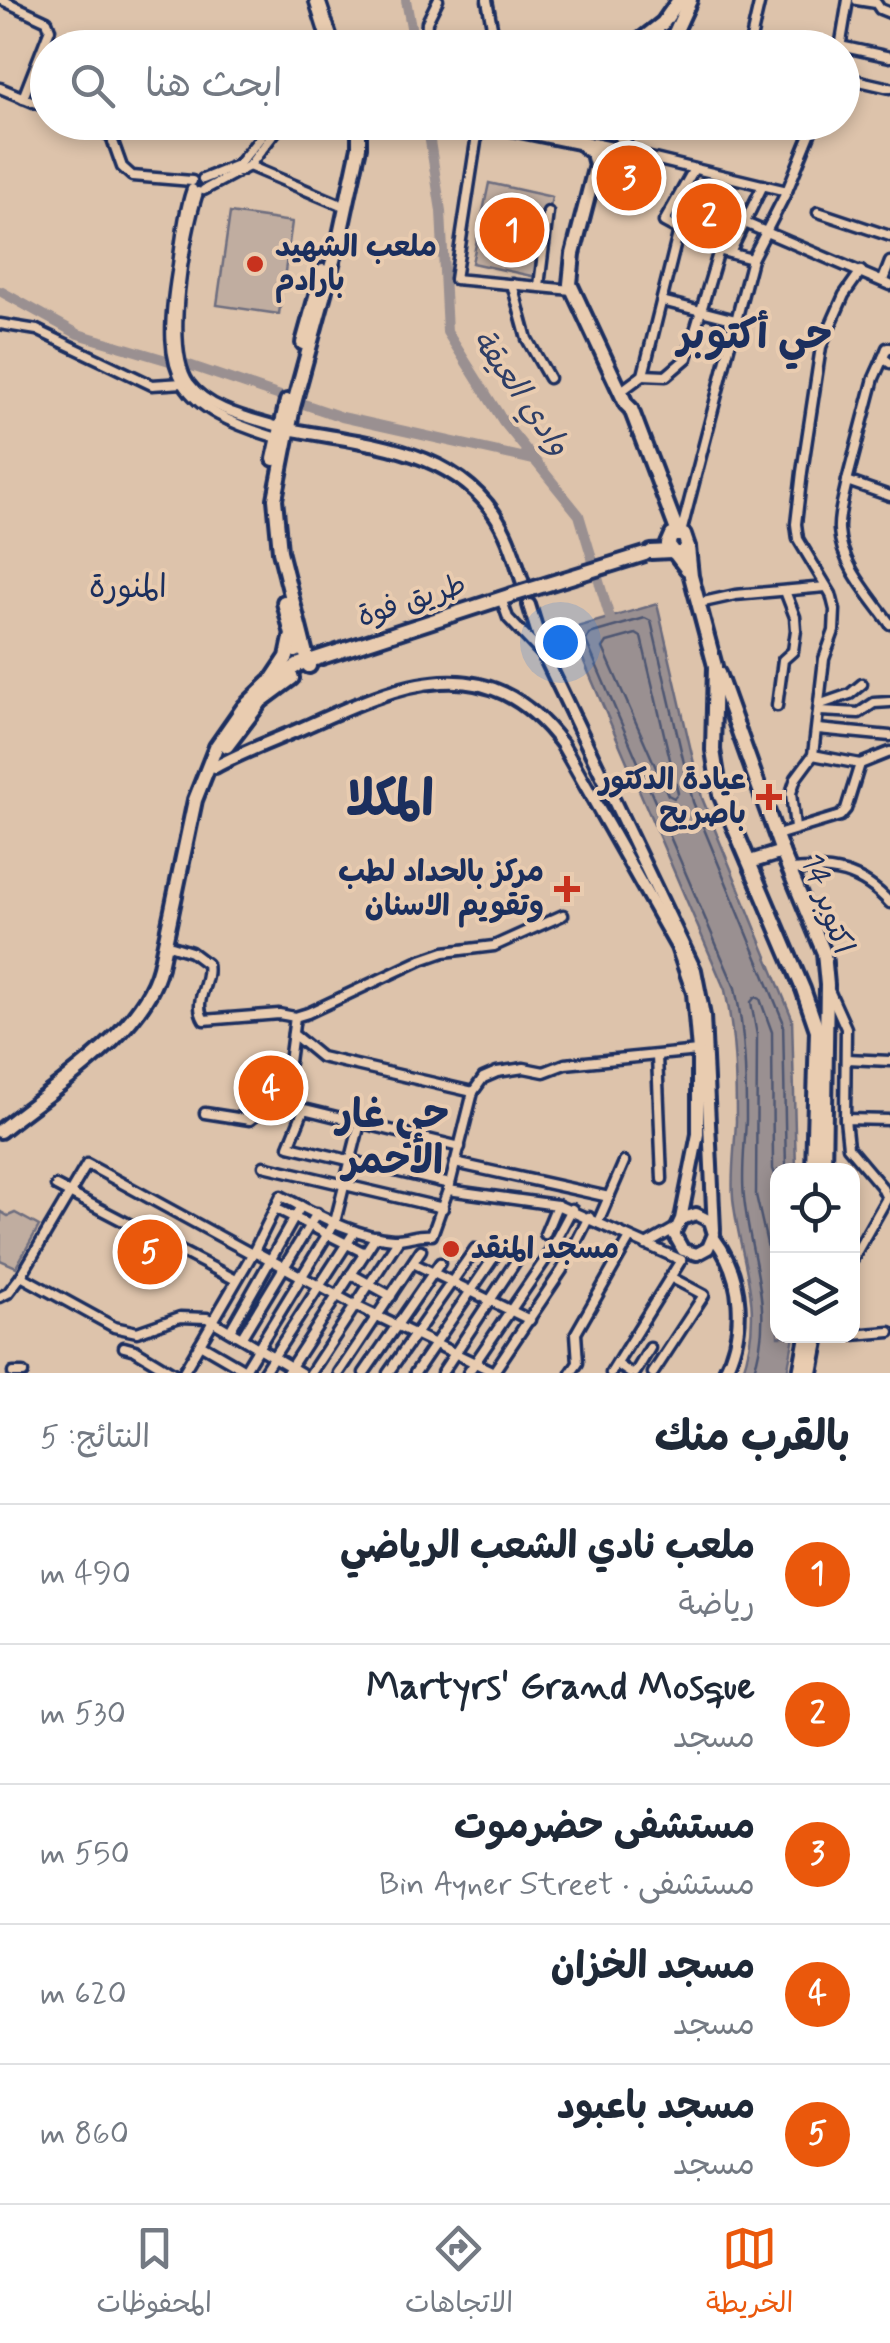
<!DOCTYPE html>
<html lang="ar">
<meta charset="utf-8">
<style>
:root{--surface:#fff;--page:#f6f6f7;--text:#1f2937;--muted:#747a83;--line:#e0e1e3;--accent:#ea580c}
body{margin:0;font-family:Mynerve,"Playpen Sans Arabic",sans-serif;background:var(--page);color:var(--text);direction:rtl}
.controls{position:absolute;right:30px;bottom:30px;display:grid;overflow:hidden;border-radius:20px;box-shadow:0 5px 15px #0003}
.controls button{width:90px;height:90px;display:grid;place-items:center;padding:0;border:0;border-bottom:2px solid var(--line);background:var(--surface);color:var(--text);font:50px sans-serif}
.you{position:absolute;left:560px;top:642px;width:35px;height:35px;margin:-25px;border:8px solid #fff;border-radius:50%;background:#1a73e8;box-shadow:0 0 0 15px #1a73e833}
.badge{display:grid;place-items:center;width:65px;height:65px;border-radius:50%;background:var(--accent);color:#fff;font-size:32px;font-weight:700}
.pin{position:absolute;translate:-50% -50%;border:5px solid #fff;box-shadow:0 2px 10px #0006}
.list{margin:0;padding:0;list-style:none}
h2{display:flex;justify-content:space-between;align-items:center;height:130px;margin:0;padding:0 40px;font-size:42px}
h2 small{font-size:32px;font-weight:400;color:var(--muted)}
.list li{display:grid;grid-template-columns:65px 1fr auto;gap:30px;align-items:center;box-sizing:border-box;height:140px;padding:0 40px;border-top:2px solid var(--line)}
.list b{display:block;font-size:38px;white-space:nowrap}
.list p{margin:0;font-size:32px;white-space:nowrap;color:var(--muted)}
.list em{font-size:32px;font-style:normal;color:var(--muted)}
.icon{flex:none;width:55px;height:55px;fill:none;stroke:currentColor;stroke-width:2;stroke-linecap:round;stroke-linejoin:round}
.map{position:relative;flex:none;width:890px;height:1373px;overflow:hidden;direction:ltr}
.search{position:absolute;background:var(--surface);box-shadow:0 5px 15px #0003;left:30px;right:30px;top:30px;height:110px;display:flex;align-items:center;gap:25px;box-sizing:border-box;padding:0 35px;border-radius:55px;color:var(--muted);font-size:38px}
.sheet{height:830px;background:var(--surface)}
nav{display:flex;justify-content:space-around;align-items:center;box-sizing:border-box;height:140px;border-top:2px solid var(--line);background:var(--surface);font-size:28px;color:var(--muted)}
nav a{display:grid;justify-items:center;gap:5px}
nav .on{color:var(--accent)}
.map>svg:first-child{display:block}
.green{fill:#c0ada0;stroke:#6e6e7f;stroke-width:2.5}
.water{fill:#9a9091;stroke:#67697d;stroke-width:2.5}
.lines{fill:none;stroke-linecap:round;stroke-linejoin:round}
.shore{stroke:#4e5672;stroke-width:2.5}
.river{stroke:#9a9091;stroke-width:10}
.minor-casing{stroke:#1b2f5e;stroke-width:15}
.major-casing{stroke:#1b2f5e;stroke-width:18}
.highway-casing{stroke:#1b2f5e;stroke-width:20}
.minor{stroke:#e9ccb0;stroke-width:8}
.major{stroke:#e9ccb0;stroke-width:10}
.highway{stroke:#e9ccb0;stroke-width:12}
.highway-bridge-casing{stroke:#1b2f5e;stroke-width:20;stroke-linecap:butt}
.highway-bridge{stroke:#e9ccb0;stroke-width:12}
.poi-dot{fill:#c8321e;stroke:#e9ccb0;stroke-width:4}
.labels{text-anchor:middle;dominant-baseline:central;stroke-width:8;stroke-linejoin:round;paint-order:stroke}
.poi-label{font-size:30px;font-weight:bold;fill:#1b2f5e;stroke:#e9ccb0;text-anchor:start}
.street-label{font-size:30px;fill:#1b2f5e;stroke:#e9ccb0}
.water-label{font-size:32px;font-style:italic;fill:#2e3e66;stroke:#e9ccb0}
.neighbourhood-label{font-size:32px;fill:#1b2f5e;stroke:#e9ccb0}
.district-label{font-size:40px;font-weight:bold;fill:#1b2f5e;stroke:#e9ccb0}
.town-label{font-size:50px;font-weight:bold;fill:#1b2f5e;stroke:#e9ccb0}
</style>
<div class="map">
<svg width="890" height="1373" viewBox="0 0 890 1373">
<rect width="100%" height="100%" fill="#ddc3ab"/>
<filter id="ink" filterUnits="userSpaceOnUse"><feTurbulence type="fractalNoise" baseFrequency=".01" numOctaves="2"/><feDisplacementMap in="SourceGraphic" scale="20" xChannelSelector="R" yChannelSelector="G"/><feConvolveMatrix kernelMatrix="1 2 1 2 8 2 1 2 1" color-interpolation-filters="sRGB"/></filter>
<g filter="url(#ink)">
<g class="green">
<polygon points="489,183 552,197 536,277 472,263"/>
<polygon points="230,213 292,222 279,314 217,305"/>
<polygon points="1,1212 8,1216 15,1213 39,1226 16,1267 0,1260"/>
</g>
<path class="water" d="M657,604L702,798L792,1018L796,1170H778V1336H794L787,1373H742C766,1305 740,1263 733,1198C731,1173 735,1146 736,1121C736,1076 735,1034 725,990L570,629Z"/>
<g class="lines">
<g class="shore">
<polygon points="636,634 641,637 678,793 674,798 668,795 603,648 607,642"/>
<polyline points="778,1182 773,1169 772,1032 760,999 755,997 751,1002 757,1035 756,1195 770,1257 778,1318"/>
<path d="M753,1373C776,1308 750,1260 744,1197C741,1172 745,1145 746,1119C746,1074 745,1032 735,988L586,641L589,634L645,618L651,621L693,802L783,1021L786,1170"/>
</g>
<g class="river">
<polyline points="406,0 415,48"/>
<polyline points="427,122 441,211 447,332 503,421 579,515 610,618"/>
<polyline points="0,291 78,334 173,362 180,362 342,417 534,460"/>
</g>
<defs>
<g id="minor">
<polyline points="2,0 47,21 50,29 23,98"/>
<polyline points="314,0 329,48"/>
<polyline points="320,0 336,48"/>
<polyline points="487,0 496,48"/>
<polyline points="857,0 876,3 880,9 890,13"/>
<polyline points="673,35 721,48"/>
<polyline points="840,46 890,57"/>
<polyline points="425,48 427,22 438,0"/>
<polyline points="749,48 760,0"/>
<polyline points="840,48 848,0"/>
<polyline points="842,77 890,88"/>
<polyline points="0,88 48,108"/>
<polyline points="83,122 111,136 122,167 132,176 192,181"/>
<polyline points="479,122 455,279 572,290"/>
<polyline points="617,150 787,191"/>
<polyline points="249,166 346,207"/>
<polyline points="694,169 664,222 714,249 752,259"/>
<polyline points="203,179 238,165 273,122"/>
<path d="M192,189C183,215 181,245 177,272C160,378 176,408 281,439"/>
<polyline points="204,190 249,166 283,122"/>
<path d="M198,192C185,233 164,348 189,383C209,410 250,418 279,427"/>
<polyline points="818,212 890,236"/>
<polyline points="745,223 890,285"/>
<polyline points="730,253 763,185"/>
<polyline points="883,280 890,262"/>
<polyline points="512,284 527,339 549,378"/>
<polyline points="539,286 548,212"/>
<polyline points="662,301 736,320"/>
<polyline points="0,324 37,330 152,385 183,383"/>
<polyline points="890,348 887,348 883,358 890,363"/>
<polyline points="883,358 874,378 847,481 890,496"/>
<polyline points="643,375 666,376 687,358 719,250"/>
<polyline points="620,392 643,375 679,230"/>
<path d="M847,481C844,497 838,514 839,530C841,565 871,597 890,624"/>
<polyline points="681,533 752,259 787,191 815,122"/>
<polyline points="501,598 508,618 542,654"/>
<polyline points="699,603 735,595 826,587"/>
<polyline points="821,704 850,694 862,684"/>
<polyline points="777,706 783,660 793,651 796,630 795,617 785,591"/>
<polyline points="820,711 859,713 874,703 890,702"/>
<polyline points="818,729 890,736"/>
<polyline points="813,755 860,764"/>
<polyline points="795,828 791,793 796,778 813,755 824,659 834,631 835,610 831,594 798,539 796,524 802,472 821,347 844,295 861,271"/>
<polyline points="777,835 840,816 846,809 860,764 890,752"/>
<path d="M791,870C832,866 861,871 890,903"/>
<path d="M172,946L191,952L207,964C211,984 192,1000 204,1020L279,1014L295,1017L308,1013L421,960L444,952L494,946L563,915"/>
<polyline points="828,988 846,1028 845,1119"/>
<polyline points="293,1034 321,1057 473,1092"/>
<polyline points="657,1056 662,1179"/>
<polyline points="847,1059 890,1061"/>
<polyline points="205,1113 250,1120 285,1092 295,1017"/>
<polyline points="455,1163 609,1197"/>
<polyline points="264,1166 443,1208"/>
<polyline points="450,1184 289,1146 304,1109 460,1147"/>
<polyline points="56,1186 236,1280"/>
<polyline points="449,1188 473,1092 483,1078 497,1072 524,1068 544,1072 565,1064 698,1051"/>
<polyline points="275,1208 365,1253"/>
<polyline points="598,1222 624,1162"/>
<polyline points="545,1234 557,1205"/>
<polyline points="646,1245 674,1229"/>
<polyline points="254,1251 356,1306 496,1373"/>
<polyline points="852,1260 887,1198 881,1186 848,1147 845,1119 890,1120"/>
<polyline points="413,1263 530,1320"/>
<polyline points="351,1274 391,1296"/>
<polyline points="21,1276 114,1327 137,1332 180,1317 207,1318 301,1373"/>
<polyline points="0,1297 8,1293 21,1276 87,1164 252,1254"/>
<polyline points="230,1331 301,1206"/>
<polyline points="852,1335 890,1332"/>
<polyline points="242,1337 317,1213"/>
<polyline points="200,1344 250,1373"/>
<polyline points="124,1347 135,1350 173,1373"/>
<polyline points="617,1364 630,1373"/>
<polyline points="13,1373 23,1373"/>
<path d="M183,1373L254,1251L281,1196C317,1214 353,1236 393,1239C407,1240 417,1233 432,1235L448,1190L557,1205L681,1260"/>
<polyline points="243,1373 335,1222 360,1123"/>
<polyline points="263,1373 355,1231"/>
<polyline points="287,1373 376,1236"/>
<polyline points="311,1373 399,1239"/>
<polyline points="339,1373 421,1250"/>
<polyline points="364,1373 440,1263"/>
<polyline points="388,1373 475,1249"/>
<polyline points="415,1373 498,1251"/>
<polyline points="442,1373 520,1255"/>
<polyline points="468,1373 545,1260 572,1209"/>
<polyline points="493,1373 562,1270 589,1217"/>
<polyline points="571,1373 578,1363 576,1333 630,1238"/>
<polyline points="611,1373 681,1260"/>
<polyline points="635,1373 650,1348"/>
<polyline points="653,1373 704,1295 672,1278"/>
</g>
<g id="major">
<path d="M283,428C363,444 460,446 502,527C512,545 517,566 524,586"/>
<polyline points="529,605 545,657 695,970 704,1016 714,1230"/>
<path d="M215,767C244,751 276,740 307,726C398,685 488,644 562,744L677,947L693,993L698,1051V1134L681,1219L674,1234L683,1250L697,1254L708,1248L714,1234L710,1221L696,1214L681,1219"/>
<path d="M714,1238C744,1277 746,1331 724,1373"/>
</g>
<g id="highway">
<polyline points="619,48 654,36 662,40 664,48"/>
<polyline points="631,48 663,23 679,0"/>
<polyline points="668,48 690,0"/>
<polyline points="481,122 617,150"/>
<polyline points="583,145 593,153 596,165 573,254 570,284 626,404 631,409 678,533"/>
<polyline points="599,187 632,122"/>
<polyline points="303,343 323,271"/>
<polyline points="274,459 287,401"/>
<polyline points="688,547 691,576 715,666 713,750 720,794 803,989 817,1030 813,1170"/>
<polyline points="651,552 671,551"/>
<polyline points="674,553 680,554 688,547 684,535 672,535 668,544 687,569"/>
<polyline points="284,602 296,651"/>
<polyline points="309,666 280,551 275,499 293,407 340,235 359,147 359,122"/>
<polyline points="718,673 782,852 824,953 827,985 824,1170"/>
<polyline points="273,678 287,657 291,638"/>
<polyline points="227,746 261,701 292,678"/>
<polyline points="750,862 782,852"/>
<path d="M0,1131C52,1088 143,1034 160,967L195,800L216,747L244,707L269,683L300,664L509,596"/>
<polyline points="800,1373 807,1336"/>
<polyline points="811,1373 818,1336"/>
</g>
</defs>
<use href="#minor" class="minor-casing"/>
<use href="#major" class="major-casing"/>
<use href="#highway" class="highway-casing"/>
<use href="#minor" class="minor"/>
<use href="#major" class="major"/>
<use href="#highway" class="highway"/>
<defs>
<polyline id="highway-bridge" points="509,596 645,554"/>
</defs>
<use href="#highway-bridge" class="highway-bridge-casing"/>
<use href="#highway-bridge" class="highway-bridge"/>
</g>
</g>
<g class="poi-dot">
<circle cx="255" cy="264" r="10"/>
<path d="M764 782h10v10h10v10h-10v10h-10v-10h-10v-10h10z"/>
<path d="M562 874h10v10h10v10h-10v10h-10v-10h-10v-10h10z"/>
<circle cx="451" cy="1249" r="10"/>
</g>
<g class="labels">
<g class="poi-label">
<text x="275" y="247">ملعب الشهيد<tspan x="275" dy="34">بارادم</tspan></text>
<text x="746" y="780" text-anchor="end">عيادة الدكتور<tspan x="746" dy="34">باصريح</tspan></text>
<text x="544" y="872" text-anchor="end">مركز بالحداد لطب<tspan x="544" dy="34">وتقويم الاسنان</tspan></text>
<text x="471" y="1249">مسجد المنقد</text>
</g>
<g class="street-label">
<text transform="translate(412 601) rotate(-18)">طريق فوة</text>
<text transform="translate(827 904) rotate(71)">14 اكتوبر</text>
</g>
<g class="water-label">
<text transform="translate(520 393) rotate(55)">وادي العيقة</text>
</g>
<g class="neighbourhood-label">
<text x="128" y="588">المنورة</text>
</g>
<g class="district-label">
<text x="755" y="337">حي أكتوبر</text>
<text x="393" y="1116">حي غار<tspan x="393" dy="46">الأحمر</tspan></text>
</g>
<g class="town-label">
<text x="390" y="801">المكلا</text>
</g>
</g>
</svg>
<div class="controls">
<button><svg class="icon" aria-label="locate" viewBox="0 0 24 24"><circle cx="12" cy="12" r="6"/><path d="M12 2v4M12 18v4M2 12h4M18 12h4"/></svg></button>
<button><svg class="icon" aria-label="layers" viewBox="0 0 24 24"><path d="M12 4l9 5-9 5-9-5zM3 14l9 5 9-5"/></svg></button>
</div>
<div class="you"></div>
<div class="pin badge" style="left:512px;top:230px">1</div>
<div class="pin badge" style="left:709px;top:216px">2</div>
<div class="pin badge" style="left:629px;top:178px">3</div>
<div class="pin badge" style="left:271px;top:1088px">4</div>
<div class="pin badge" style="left:150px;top:1252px">5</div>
<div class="search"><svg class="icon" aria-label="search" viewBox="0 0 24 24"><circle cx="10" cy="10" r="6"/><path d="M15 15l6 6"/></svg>ابحث هنا</div>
</div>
<section class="sheet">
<h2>بالقرب منك<small>النتائج: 5</small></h2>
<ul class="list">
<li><span class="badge">1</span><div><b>ملعب نادي الشعب الرياضي</b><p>رياضة</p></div><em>490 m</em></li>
<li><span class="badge">2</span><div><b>Martyrs' Grand Mosque</b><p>مسجد</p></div><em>530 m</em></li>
<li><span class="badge">3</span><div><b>مستشفى حضرموت</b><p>مستشفى · Bin Ayner Street</p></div><em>550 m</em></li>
<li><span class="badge">4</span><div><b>مسجد الخزان</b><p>مسجد</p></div><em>620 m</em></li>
<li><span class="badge">5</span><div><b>مسجد باعبود</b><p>مسجد</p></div><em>860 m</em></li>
</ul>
</section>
<nav>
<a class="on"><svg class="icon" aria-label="map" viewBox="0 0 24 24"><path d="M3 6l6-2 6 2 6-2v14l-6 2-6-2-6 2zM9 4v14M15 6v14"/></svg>الخريطة</a>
<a><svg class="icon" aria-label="directions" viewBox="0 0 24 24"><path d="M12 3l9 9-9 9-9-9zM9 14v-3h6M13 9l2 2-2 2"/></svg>الاتجاهات</a>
<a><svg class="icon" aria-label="saved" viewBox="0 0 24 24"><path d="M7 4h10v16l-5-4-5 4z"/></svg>المحفوظات</a>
</nav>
